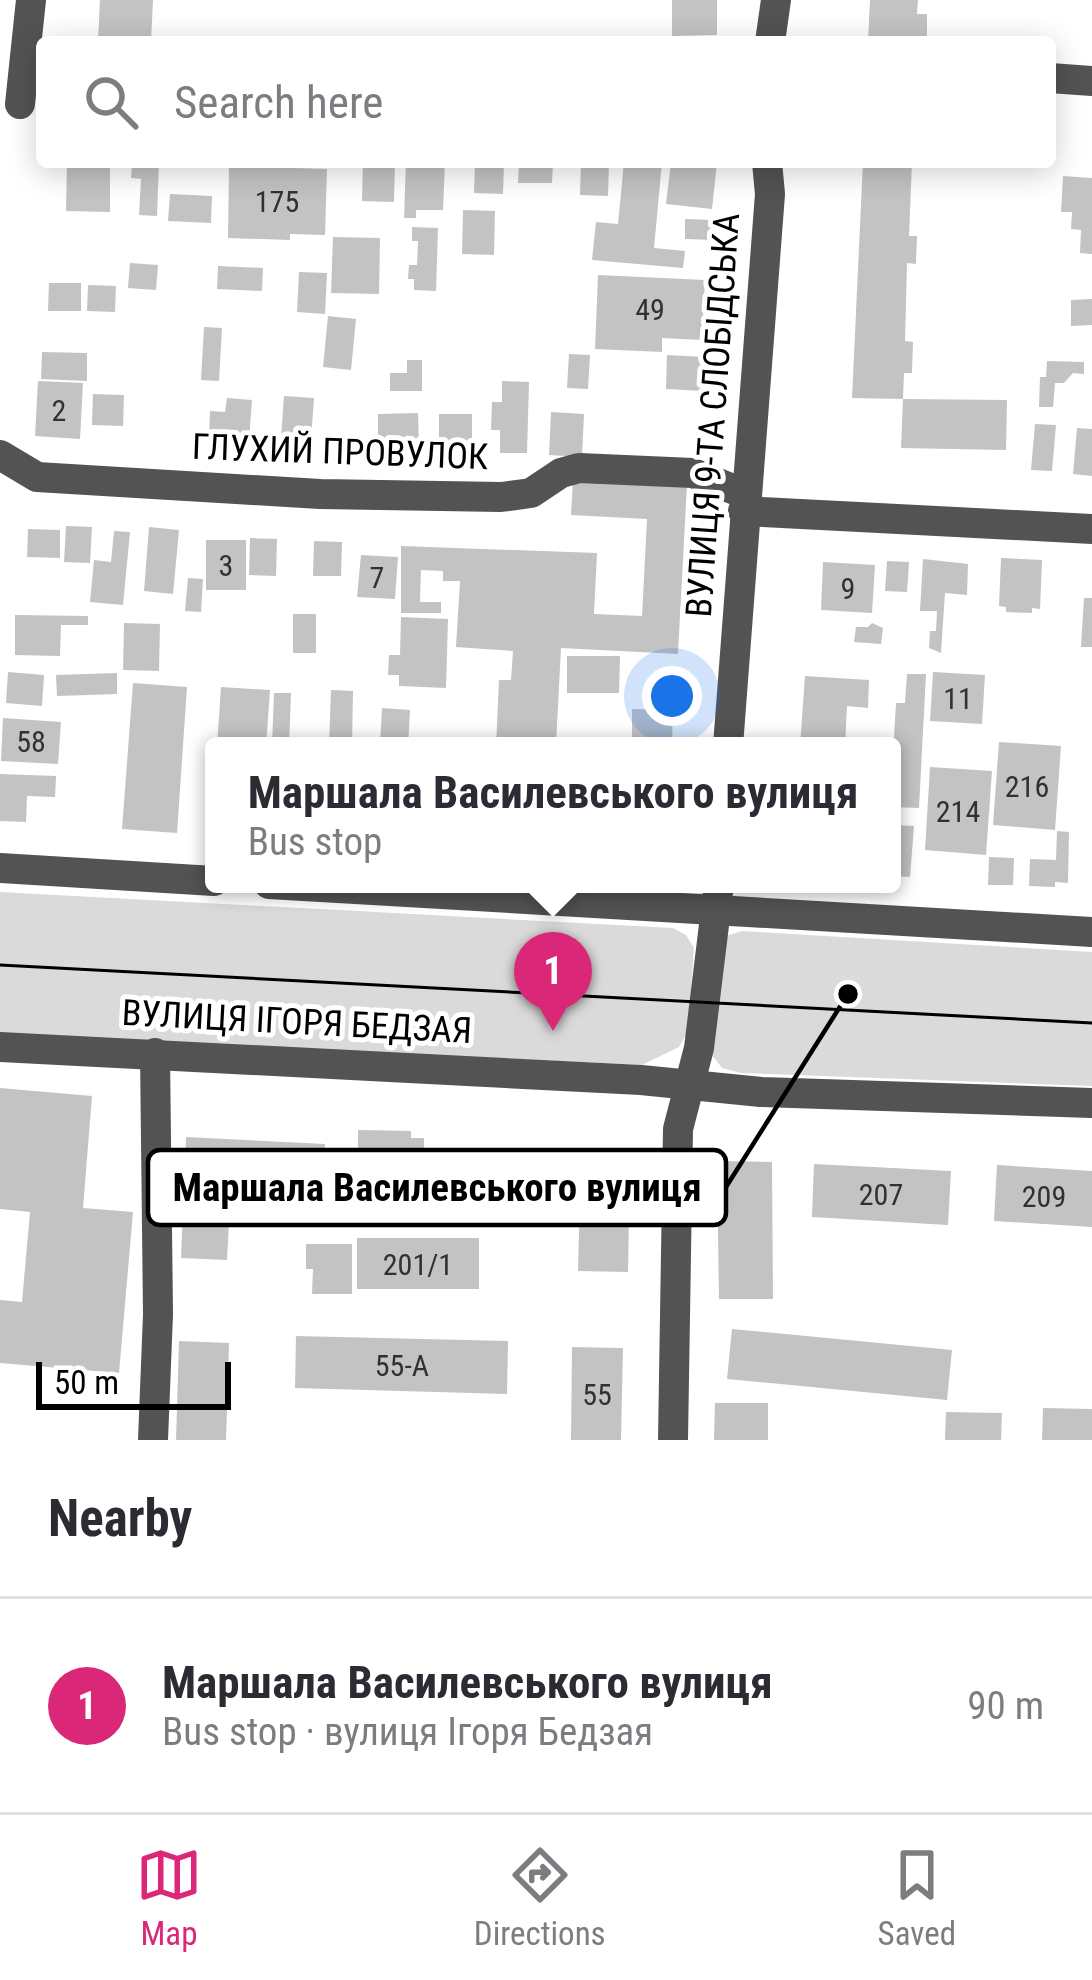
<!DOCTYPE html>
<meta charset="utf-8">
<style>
:root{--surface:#fff;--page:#f7f7f7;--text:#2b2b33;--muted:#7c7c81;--line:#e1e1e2;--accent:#db2777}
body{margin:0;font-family:"Roboto Condensed",sans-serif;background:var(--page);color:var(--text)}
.scale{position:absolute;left:36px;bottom:30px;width:195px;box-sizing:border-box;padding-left:12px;border:6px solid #000;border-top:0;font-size:33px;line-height:42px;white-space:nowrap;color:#000;-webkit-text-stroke:9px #fff;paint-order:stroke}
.you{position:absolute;left:672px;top:696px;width:42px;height:42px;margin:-30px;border:9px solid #fff;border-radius:50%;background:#1a73e8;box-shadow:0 0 0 18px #1a73e833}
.badge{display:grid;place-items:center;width:78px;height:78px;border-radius:50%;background:var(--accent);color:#fff;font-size:39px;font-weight:700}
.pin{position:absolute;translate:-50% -99px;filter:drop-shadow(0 3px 6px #0008)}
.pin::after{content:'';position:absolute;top:63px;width:42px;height:36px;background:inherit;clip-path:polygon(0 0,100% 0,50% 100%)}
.popup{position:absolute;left:205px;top:737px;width:696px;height:156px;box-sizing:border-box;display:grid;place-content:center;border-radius:12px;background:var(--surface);filter:drop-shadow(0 3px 9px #0005);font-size:39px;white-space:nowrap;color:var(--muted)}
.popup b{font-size:45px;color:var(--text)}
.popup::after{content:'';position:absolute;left:50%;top:100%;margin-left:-24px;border:24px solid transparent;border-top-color:var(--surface)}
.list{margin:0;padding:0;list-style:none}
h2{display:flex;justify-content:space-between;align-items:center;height:156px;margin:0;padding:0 48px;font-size:51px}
h2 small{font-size:39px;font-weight:400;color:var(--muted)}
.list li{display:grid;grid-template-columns:78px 1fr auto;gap:36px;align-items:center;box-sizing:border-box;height:216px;padding:0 48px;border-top:3px solid var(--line)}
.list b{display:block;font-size:45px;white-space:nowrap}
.list p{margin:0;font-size:39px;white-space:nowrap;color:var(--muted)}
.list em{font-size:39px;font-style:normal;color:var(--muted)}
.icon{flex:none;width:66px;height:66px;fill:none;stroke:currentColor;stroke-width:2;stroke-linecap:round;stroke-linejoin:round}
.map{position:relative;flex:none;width:1092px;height:1440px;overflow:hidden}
.search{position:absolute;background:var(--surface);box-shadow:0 6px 30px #0003;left:36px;right:36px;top:36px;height:132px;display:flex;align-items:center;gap:30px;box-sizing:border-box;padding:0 42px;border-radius:12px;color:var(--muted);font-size:45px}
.sheet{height:372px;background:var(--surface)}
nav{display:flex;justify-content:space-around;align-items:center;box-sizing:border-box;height:168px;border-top:3px solid var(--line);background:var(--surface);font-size:33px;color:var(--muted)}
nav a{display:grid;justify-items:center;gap:6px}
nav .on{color:var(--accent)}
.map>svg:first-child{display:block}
.green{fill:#dadada}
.building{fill:#c3c3c3}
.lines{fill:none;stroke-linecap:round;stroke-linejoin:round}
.minor{stroke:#535353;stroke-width:30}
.tram{stroke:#000;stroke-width:3}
.labels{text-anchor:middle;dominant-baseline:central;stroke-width:10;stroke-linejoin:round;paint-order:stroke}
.number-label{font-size:30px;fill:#313131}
.street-label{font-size:36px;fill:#000;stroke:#fff}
.leader{fill:none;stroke:#000;stroke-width:4.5}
.callout-dot{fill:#000;stroke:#fff;stroke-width:4.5}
.callout{fill:#fff;stroke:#000;stroke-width:4.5}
.callout-label{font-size:39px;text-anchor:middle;font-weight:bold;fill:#000}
</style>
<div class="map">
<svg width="1092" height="1440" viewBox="0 0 1092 1440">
<rect width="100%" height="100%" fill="#fff"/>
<g class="green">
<polygon points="0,892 673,928 686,935 694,948 688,1031 679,1047 642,1065 0,1034"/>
<polygon points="742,931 1092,952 1092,1086 741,1073 722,1068 705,1046 723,937"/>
</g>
<g class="building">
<polygon points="100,0 153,0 151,42 98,42"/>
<polygon points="672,0 717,0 717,35 672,36"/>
<polygon points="870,0 918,0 917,14 927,14 927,42 868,42"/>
<polygon points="67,162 110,162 110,212 66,211"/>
<polygon points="132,162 159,162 157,216 139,215 141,179 131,178"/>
<polygon points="363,162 395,162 394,202 362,201"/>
<polygon points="406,162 445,162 443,210 416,210 416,218 404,218"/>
<polygon points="475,162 504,162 503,194 474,193"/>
<polygon points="519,162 553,162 552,183 518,183"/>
<polygon points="581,162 609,162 608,196 580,195"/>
<polygon points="624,162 662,162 654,248 685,251 683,268 592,260 596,222 618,224"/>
<polygon points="671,162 717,162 712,209 666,204"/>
<polygon points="863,162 912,162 909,236 917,236 916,264 907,263 905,341 913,342 912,373 904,373 903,399 852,398"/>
<polygon points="229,166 327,169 325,235 290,234 290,240 228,238"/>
<polygon points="1063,176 1092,178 1092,254 1080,253 1081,230 1071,229 1072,212 1061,212"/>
<polygon points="170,194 212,196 211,223 168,221"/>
<polygon points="463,210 495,211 494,255 462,254"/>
<polygon points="685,219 713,220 713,240 685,239"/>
<polygon points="412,227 438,228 436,291 414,290 414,279 408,279 409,265 417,265 418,241 412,241"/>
<polygon points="333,237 380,238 379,294 331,293"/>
<polygon points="130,263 158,265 156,290 128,288"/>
<polygon points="218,266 263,268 262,291 217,289"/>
<polygon points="299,272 327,273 325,314 297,312"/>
<polygon points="598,275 705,280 702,340 662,338 662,352 595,349"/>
<polygon points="49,283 81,283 81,311 48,311"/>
<polygon points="88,285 116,286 115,312 87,311"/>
<polygon points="1092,299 1092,325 1071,326 1071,300"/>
<polygon points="328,316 356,319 351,370 323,367"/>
<polygon points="204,327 222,328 219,381 201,380"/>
<polygon points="42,352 87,353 87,381 41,379"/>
<polygon points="569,354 590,355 588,389 567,388"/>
<polygon points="667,355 705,357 703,391 666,389"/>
<polygon points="407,360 422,360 422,391 390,391 390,373 407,373"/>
<polygon points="1047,361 1084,362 1084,374 1073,373 1064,383 1055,383 1053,407 1039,407 1040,377 1046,377"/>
<polygon points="38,381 83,383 80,439 35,436"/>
<polygon points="502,381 529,382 527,453 500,453 500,430 491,430 492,402 502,402"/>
<polygon points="93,394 124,395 123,426 92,425"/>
<polygon points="284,396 314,398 311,440 281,438"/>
<polygon points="227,398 252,400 249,441 209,438 210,411 225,412"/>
<polygon points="903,399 1007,400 1006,450 901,448"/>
<polygon points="551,412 584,414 582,457 549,455"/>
<polygon points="418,413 419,448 378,449 378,414"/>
<polygon points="439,414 472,414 472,449 439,448"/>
<polygon points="1035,424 1056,425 1052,471 1031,470"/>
<polygon points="1077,428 1092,429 1092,476 1073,474"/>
<polygon points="573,478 687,484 678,654 561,648 556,744 496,746 499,680 511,680 513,651 456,647 460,581 443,581 443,571 421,570 420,602 441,602 441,613 401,613 401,546 597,553 594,614 642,616 647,519 571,515"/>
<polygon points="66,526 92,527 90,563 64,562"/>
<polygon points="149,527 179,530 173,594 144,591"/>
<polygon points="28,529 60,530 60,558 27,557"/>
<polygon points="114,531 130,532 123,605 90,602 94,560 111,562"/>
<polygon points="250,538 277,539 276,576 249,575"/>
<rect x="206" y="540" width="40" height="50"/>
<polygon points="314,541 342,542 341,576 313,576"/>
<polygon points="361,555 398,557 395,599 357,597"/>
<polygon points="1001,558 1042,560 1040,609 1032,608 1032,613 1006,612 1006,607 999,606"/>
<polygon points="923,559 968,564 967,595 945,593 941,653 929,648 930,631 936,631 937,611 920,611"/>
<polygon points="887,561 909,562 907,592 885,591"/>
<polygon points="823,562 875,565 872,613 821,610"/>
<polygon points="188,578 203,579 201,612 185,611"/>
<polygon points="1084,598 1092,598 1092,647 1081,647"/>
<rect x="293" y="614" width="23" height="39"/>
<polygon points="15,615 88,616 88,625 61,625 60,656 15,655"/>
<polygon points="401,617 448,619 446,688 399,686 399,675 388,675 389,655 400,655"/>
<polygon points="124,623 160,624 159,671 123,670"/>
<polygon points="872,623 883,628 881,644 854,642 856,627 868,627"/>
<polygon points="567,656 620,656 619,693 567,693"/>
<polygon points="8,672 44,675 42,706 6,703"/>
<polygon points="933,672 985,675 982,724 930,721"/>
<polygon points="117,673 117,694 57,696 56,675"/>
<polygon points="907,674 926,674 919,808 892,807 897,774 892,773 896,703 905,703"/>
<polygon points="805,676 869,680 868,708 847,706 845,746 800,746"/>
<polygon points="133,683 187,687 177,833 122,829"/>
<polygon points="221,687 270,690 266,746 217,746"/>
<polygon points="331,690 353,691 352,746 329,746"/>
<polygon points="274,693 291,693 289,746 272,746"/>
<polygon points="382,708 410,710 408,746 380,746"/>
<polygon points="632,709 673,710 672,742 632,741"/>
<polygon points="3,718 61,722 58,764 1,761"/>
<polygon points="999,742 1061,746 1055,830 993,825"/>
<polygon points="930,767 992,771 986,855 925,850"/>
<polygon points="0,774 56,776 55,797 27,796 26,822 0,821"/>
<polygon points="892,825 914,826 910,877 892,876"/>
<polygon points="1057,831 1069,832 1068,883 1055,882 1055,887 1029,886 1030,859 1056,860"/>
<polygon points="989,857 1014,858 1013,885 988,885"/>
<polygon points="0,1088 92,1096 83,1208 133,1212 119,1373 0,1363 0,1300 22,1302 30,1212 0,1209"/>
<polygon points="358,1130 411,1131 411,1138 424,1138 424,1149 455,1149 455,1226 358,1225"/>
<polygon points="186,1137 325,1144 323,1185 231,1181 227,1260 181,1258"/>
<polygon points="485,1149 630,1152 628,1272 578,1271 580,1193 484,1191"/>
<polygon points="717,1161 772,1162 773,1299 719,1299"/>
<polygon points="814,1164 951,1171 948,1225 812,1217"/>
<polygon points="997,1165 1092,1171 1092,1227 994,1221"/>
<rect x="357" y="1238" width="122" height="51"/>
<polygon points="306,1244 352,1244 352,1294 312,1294 313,1269 306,1269"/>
<polygon points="732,1329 952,1350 947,1400 727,1379"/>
<polygon points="296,1336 508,1341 507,1394 295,1388"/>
<polygon points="179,1341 229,1343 226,1440 176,1440"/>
<polygon points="572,1347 623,1348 621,1440 571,1440"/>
<polygon points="715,1403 768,1403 768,1440 714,1440"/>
<polygon points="1043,1408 1092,1409 1092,1440 1042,1440"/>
<polygon points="946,1412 1002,1413 1001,1440 945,1440"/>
</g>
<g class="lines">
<g class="minor">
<polyline points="770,42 776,0"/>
<polyline points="1050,78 1092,81"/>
<polyline points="20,104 31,0"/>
<polyline points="0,455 37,477 320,494 501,497 531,493 561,473 579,468 693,473 745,494"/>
<polyline points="743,511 1092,529"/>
<polyline points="728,746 770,194 767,162"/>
<polyline points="0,868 214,881"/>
<polyline points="269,884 1092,932"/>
<polyline points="0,1047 641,1080 761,1092 1092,1103"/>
<polyline points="153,1440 158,1314 155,1053"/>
<polyline points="673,1440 678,1129 699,1048 719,884"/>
</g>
<polyline class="tram" points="0,965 1092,1023"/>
</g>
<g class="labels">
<g class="number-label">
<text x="277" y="201">175</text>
<text x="650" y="309">49</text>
<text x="59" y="410">2</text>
<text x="226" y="565">3</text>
<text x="377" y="577">7</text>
<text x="848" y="588">9</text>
<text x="958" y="698">11</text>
<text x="31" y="741">58</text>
<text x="1027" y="786">216</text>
<text x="958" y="811">214</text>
<text x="881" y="1194">207</text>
<text x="1044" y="1196">209</text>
<text x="418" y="1264">201/1</text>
<text x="402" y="1365">55-А</text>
<text x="597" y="1394">55</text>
</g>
<g class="street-label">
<text transform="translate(713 415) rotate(-86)">ВУЛИЦЯ 9-ТА СЛОБІДСЬКА</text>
<text transform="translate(340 452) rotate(2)">ГЛУХИЙ ПРОВУЛОК</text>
<text transform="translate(297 1022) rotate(3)">ВУЛИЦЯ ІГОРЯ БЕДЗАЯ</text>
</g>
</g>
<path class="leader" d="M848 994L726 1187"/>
<circle class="callout-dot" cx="848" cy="994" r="12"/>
<rect class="callout" x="148" y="1150" width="578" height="75" rx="12"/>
<g class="callout-label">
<text x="437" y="1201">Маршала Василевського вулиця</text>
</g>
</svg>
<div class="scale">50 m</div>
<div class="you"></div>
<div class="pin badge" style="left:553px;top:1031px">1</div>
<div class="popup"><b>Маршала Василевського вулиця</b>Bus stop</div>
<div class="search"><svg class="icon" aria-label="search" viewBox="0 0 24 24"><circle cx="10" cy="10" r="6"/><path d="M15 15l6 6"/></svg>Search here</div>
</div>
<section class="sheet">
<h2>Nearby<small></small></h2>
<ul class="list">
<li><span class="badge">1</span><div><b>Маршала Василевського вулиця</b><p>Bus stop · вулиця Ігоря Бедзая</p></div><em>90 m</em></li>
</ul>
</section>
<nav>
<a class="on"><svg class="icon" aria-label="map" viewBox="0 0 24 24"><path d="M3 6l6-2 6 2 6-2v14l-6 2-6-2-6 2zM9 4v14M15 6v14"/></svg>Map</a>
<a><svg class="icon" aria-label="directions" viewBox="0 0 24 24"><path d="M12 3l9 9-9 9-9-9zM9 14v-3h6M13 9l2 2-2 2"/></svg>Directions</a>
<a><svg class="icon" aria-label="saved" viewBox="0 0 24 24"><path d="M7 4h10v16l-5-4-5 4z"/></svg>Saved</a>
</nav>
